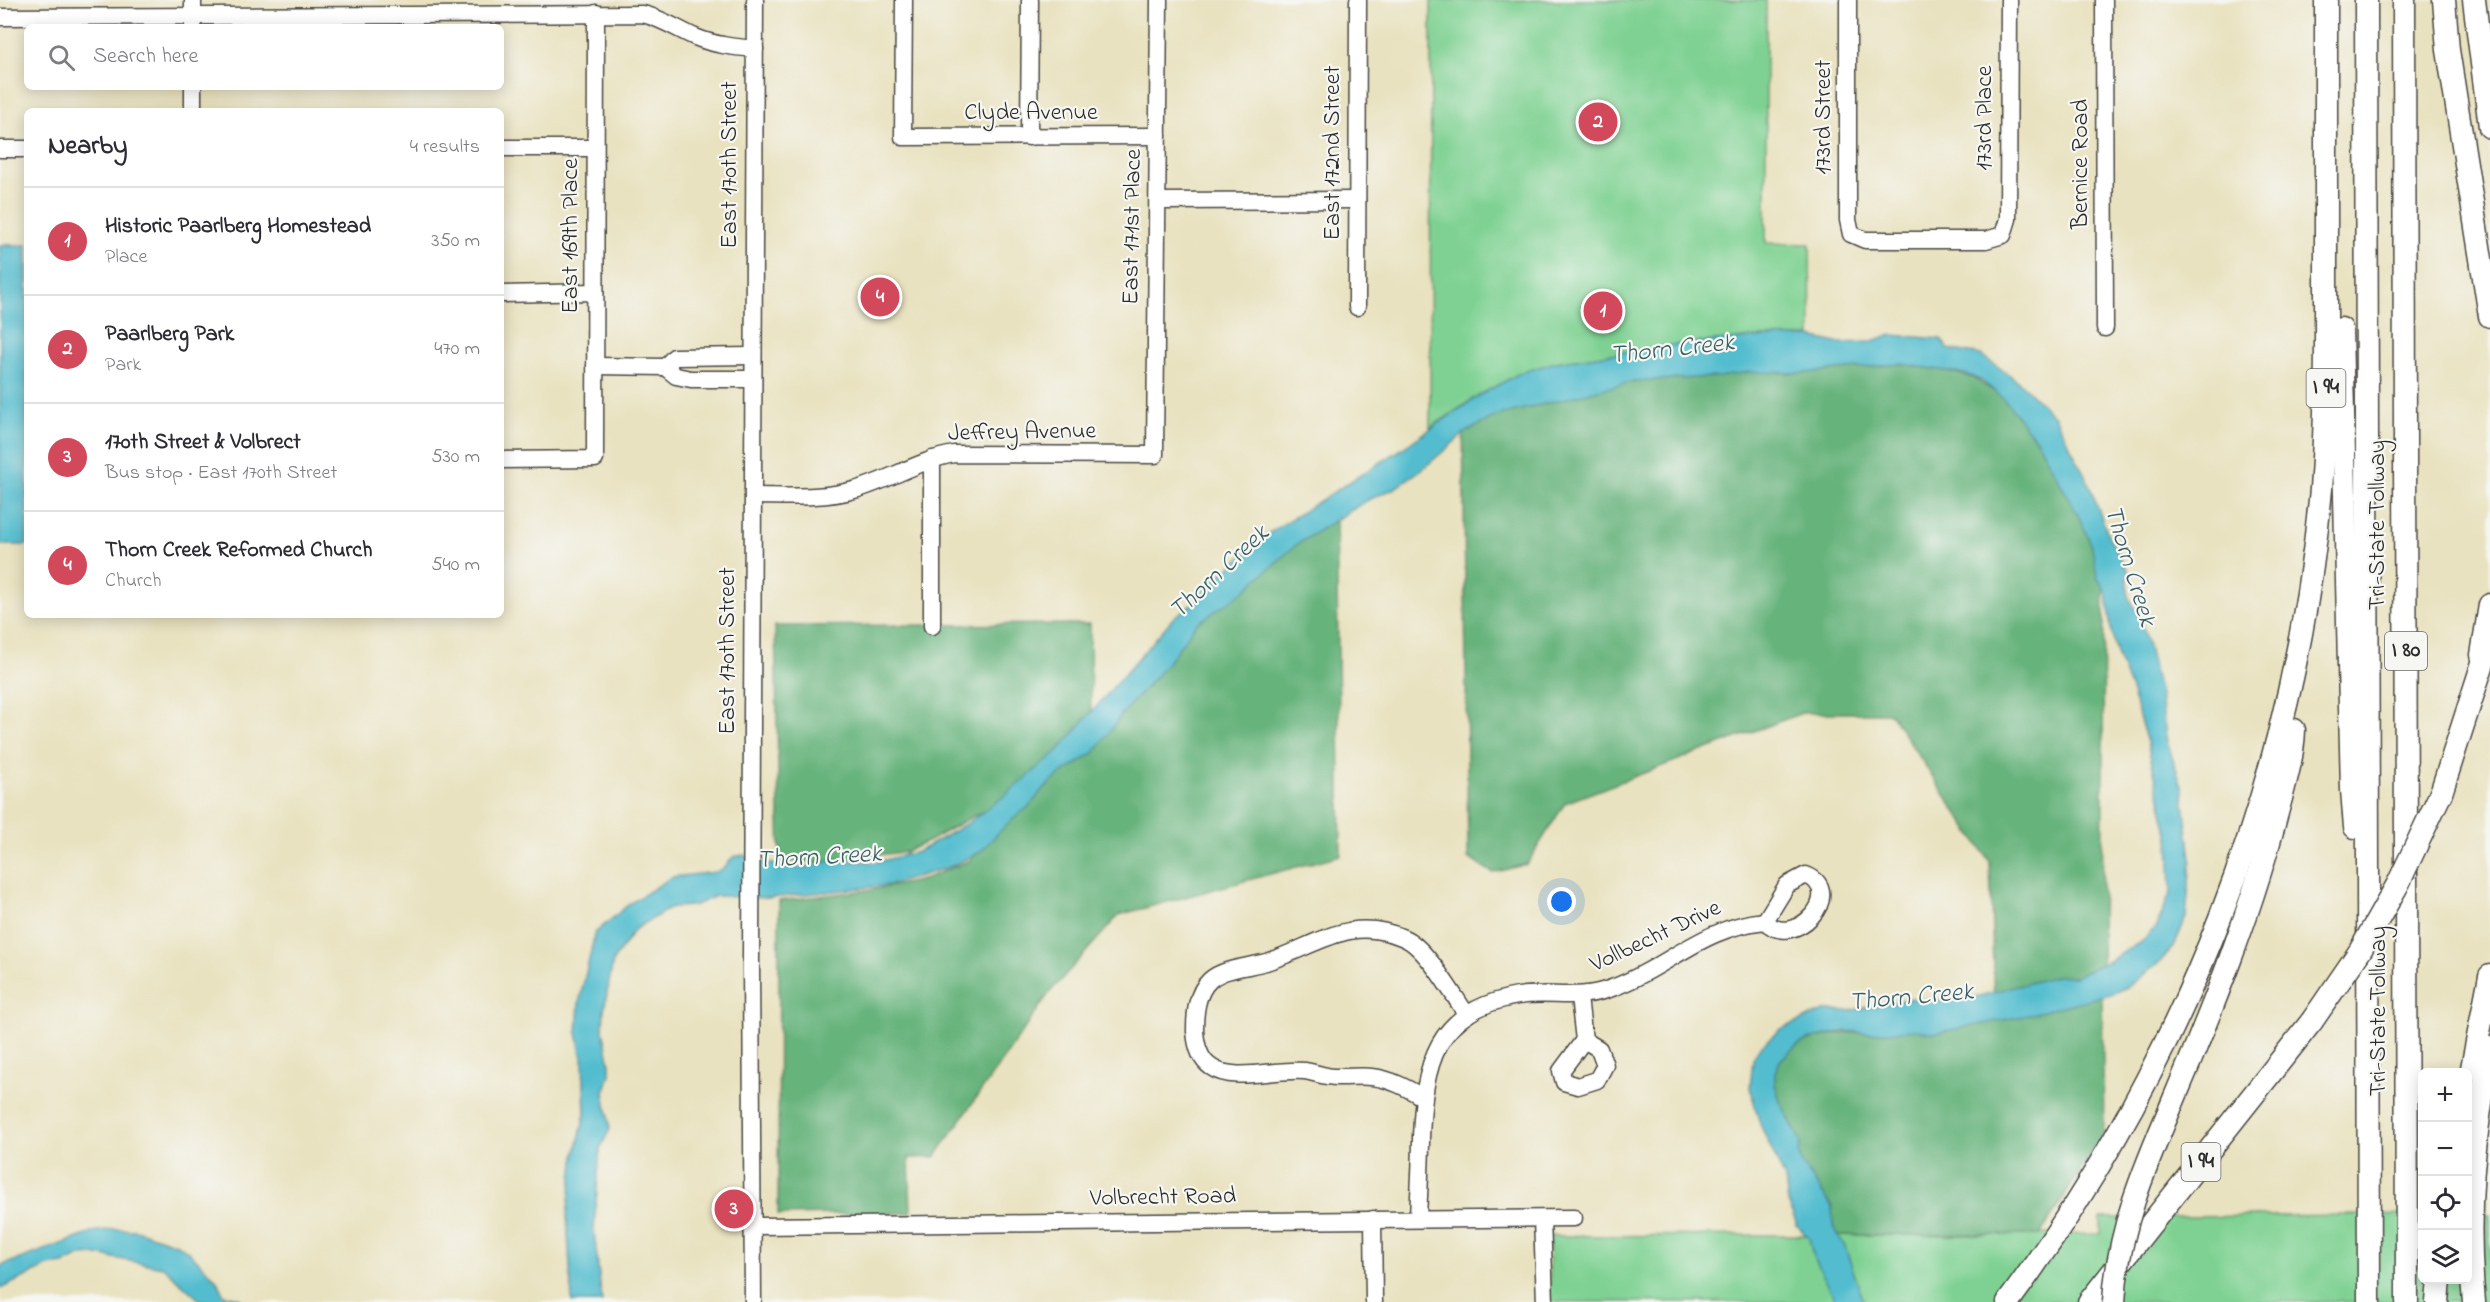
<!DOCTYPE html>
<meta charset="utf-8">
<style>
:root{--surface:#fff;--page:#f7f7f7;--text:#2b2b33;--muted:#7c7c81;--line:#e1e1e2;--accent:#d1495b}
body{margin:0;font-family:"Indie Flower",sans-serif;background:var(--page);color:var(--text)}
.controls{position:absolute;right:18px;bottom:18px;display:grid;overflow:hidden;border-radius:9px;box-shadow:0 3px 15px #0003}
.controls button{width:54px;height:54px;display:grid;place-items:center;padding:0;border:0;border-bottom:2px solid var(--line);background:var(--surface);color:var(--text);font:30px sans-serif}
.you{position:absolute;left:1562px;top:902px;width:21px;height:21px;margin:-15px;border:4px solid #fff;border-radius:50%;background:#1a73e8;box-shadow:0 0 0 9px #1a73e833}
.badge{display:grid;place-items:center;width:39px;height:39px;border-radius:50%;background:var(--accent);color:#fff;font-size:20px;font-weight:700}
.pin{position:absolute;translate:-50% -50%;border:3px solid #fff;box-shadow:0 2px 6px #0006}
.list{margin:0;padding:0;list-style:none}
h2{display:flex;justify-content:space-between;align-items:center;height:78px;margin:0;padding:0 24px;font-size:26px}
h2 small{font-size:20px;font-weight:400;color:var(--muted)}
.list li{display:grid;grid-template-columns:39px 1fr auto;gap:18px;align-items:center;box-sizing:border-box;height:108px;padding:0 24px;border-top:2px solid var(--line)}
.list b{display:block;font-size:22px;white-space:nowrap}
.list p{margin:0;font-size:20px;white-space:nowrap;color:var(--muted)}
.list em{font-size:20px;font-style:normal;color:var(--muted)}
.icon{flex:none;width:33px;height:33px;fill:none;stroke:currentColor;stroke-width:2;stroke-linecap:round;stroke-linejoin:round}
.map{position:relative;flex:none;width:2490px;height:1302px;overflow:hidden}
.search{position:absolute;background:var(--surface);box-shadow:0 3px 15px #0003;left:24px;top:24px;width:480px;height:66px;display:flex;align-items:center;gap:15px;box-sizing:border-box;padding:0 21px;border-radius:9px;color:var(--muted);font-size:22px}
.panel{position:absolute;background:var(--surface);box-shadow:0 3px 15px #0003;left:24px;top:108px;width:480px;height:510px;border-radius:9px}
.map>svg:first-child{display:block}
.green{fill:#7ed192;stroke:#547e5e;stroke-width:1.5}
.forest{fill:#66b37c;stroke:#486f54;stroke-width:1.5}
.water{fill:#53bdcf;stroke:#3f747d;stroke-width:1.5}
.lines{fill:none;stroke-linecap:round;stroke-linejoin:round}
.minor-casing{stroke:#484641;stroke-width:19}
.highway-casing{stroke:#484641;stroke-width:25}
.minor{stroke:#fff;stroke-width:16}
.highway{stroke:#fff;stroke-width:22}
.highway-bridge-casing{stroke:#484641;stroke-width:25;stroke-linecap:butt}
.highway-bridge{stroke:#fff;stroke-width:22}
.labels{text-anchor:middle;dominant-baseline:central;stroke-width:4.5;stroke-linejoin:round;paint-order:stroke}
.shield{fill:#f6f6f2;stroke:#686867;stroke-width:1.5}
.shield-label{font-size:22px;font-weight:bold;fill:#2b2b2b}
.street-label{font-size:24px;fill:#2b2b2b;stroke:#f6f6f2}
.water-label{font-size:26px;font-style:italic;fill:#395e64;stroke:#f6f6f2}
</style>
<div class="map">
<svg width="2490" height="1302" viewBox="0 0 2490 1302">
<rect width="100%" height="100%" fill="#f6f6f2"/>
<filter id="ink" filterUnits="userSpaceOnUse"><feTurbulence type="fractalNoise" baseFrequency=".0167" numOctaves="2"/><feDisplacementMap in="SourceGraphic" scale="12" xChannelSelector="R" yChannelSelector="G"/><feConvolveMatrix kernelMatrix="1 2 1 2 8 2 1 2 1" color-interpolation-filters="sRGB"/></filter>
<filter id="wash" filterUnits="userSpaceOnUse"><feTurbulence type="fractalNoise" baseFrequency=".008" numOctaves="4" result="noise"/><feDisplacementMap in="SourceGraphic" scale="24" xChannelSelector="R" yChannelSelector="G"/><feGaussianBlur stdDeviation="1.35" result="paint"/><feColorMatrix in="noise" values="0 0 0 0 0 0 0 0 0 0 0 0 0 0 0 0 0 1.4 0 .05"/><feComposite in="paint" operator="in"/></filter>
<g filter="url(#wash)">
<rect width="100%" height="100%" fill="#e9e2c0"/>
<g class="green">
<polygon points="1431,0 1766,0 1766,243 1810,244 1811,337 1767,337 1680,344 1556,362 1479,395 1430,428"/>
<polygon points="2422,1214 2422,1280 2468,1280 2468,1215 2490,1215 2490,1302 1857,1302 1831,1235 2101,1234 2101,1218"/>
<polygon points="1827,1235 1851,1302 1550,1302 1549,1236"/>
</g>
<g class="forest">
<polygon points="1893,355 1973,378 2016,405 2068,488 2104,575 2102,977 1994,1007 1990,862 1890,713 1802,713 1565,803 1527,864 1493,873 1468,858 1463,417 1501,392"/>
<polygon points="1336,510 1341,855 1119,915 1050,992 935,1157 909,1158 911,1213 778,1215 779,901 870,890 919,881 969,861 1079,752 1150,667 1278,546"/>
<polygon points="1090,624 1091,722 998,806 973,816 931,840 905,852 815,862 780,861 775,626"/>
<path d="M2102,989L2104,1134L2040,1235H1831C1811,1189 1788,1143 1777,1093C1775,1088 1772,1080 1773,1075C1778,1036 1841,1031 1871,1033Z"/>
</g>
<g class="water">
<rect x="0" y="245" width="27" height="300"/>
<polygon points="1892,335 1941,339 1948,349 1981,355 2018,381 2055,417 2087,479 2108,535 2128,572 2128,596 2142,623 2159,690 2167,742 2182,786 2191,859 2186,917 2175,945 2159,963 2127,987 2114,993 2024,1016 1936,1033 1918,1030 1871,1033 1845,1031 1808,1039 1791,1050 1780,1061 1775,1072 1775,1084 1780,1101 1801,1142 1799,1154 1801,1162 1832,1207 1833,1225 1845,1247 1864,1302 1837,1302 1813,1256 1809,1238 1797,1225 1788,1202 1785,1179 1760,1124 1750,1088 1753,1059 1759,1048 1781,1029 1824,1011 1848,1011 1908,999 1951,1000 1975,997 2056,976 2075,977 2111,960 2144,940 2158,924 2171,891 2169,837 2148,746 2131,690 2118,657 2111,631 2107,594 2097,577 2092,546 2079,517 2037,441 2004,399 1982,381 1966,374 1901,364 1807,373 1749,372 1720,377 1635,381 1496,416 1466,432 1425,467 1395,488 1366,501 1296,545 1238,596 1196,624 1167,664 1123,713 1094,753 1061,774 1041,791 1032,804 1006,825 980,852 952,866 890,885 769,898 716,896 693,906 672,907 635,929 613,961 604,1010 603,1030 610,1064 610,1075 604,1092 610,1129 600,1149 594,1231 602,1302 572,1302 567,1215 575,1156 585,1114 583,1063 577,1033 579,1003 595,933 629,904 672,877 716,872 724,868 733,857 743,855 776,865 804,867 834,860 877,862 917,852 937,841 966,824 1002,798 1057,752 1174,617 1194,603 1215,580 1269,533 1397,452 1480,395 1520,373 1556,362 1680,344 1767,337 1811,337 1837,343 1868,342"/>
<polygon points="117,1229 136,1230 177,1244 189,1252 216,1279 224,1295 240,1298 243,1302 202,1302 163,1267 97,1255 80,1256 64,1264 48,1266 0,1289 0,1266 97,1231"/>
</g>
</g>
<g filter="url(#ink)">
<g class="lines">
<defs>
<g id="minor">
<polyline points="904,0 903,137 1158,136"/>
<polyline points="1848,0 1848,220 1851,234 1865,240 1986,240 2003,235 2008,219 2009,0"/>
<polyline points="2104,0 2105,328"/>
<path d="M0,17L643,14C663,19 677,29 695,37C714,45 734,47 755,49"/>
<polyline points="193,26 193,0"/>
<polyline points="193,111 193,87"/>
<polyline points="1029,137 1030,0"/>
<polyline points="501,148 595,148"/>
<polyline points="0,149 27,149"/>
<polyline points="1158,201 1357,200"/>
<polyline points="501,294 595,292"/>
<polyline points="1357,307 1358,0"/>
<polyline points="595,366 665,367 676,376 691,379 753,379"/>
<polyline points="665,367 674,357 753,356"/>
<polyline points="932,459 932,626"/>
<polyline points="501,460 595,459 596,13"/>
<path d="M753,496C786,496 822,499 854,490C888,481 919,460 954,454L1155,455L1159,0"/>
<path d="M1806,875C1848,892 1793,952 1765,921L1787,885Z"/>
<polyline points="1579,997 1584,1040"/>
<polygon points="1584,1040 1599,1049 1605,1065 1597,1080 1578,1086 1564,1082 1561,1071"/>
<path d="M1422,1097C1407,1088 1391,1079 1372,1077C1357,1075 1342,1079 1327,1076C1320,1075 1312,1072 1305,1071C1278,1068 1233,1083 1211,1067C1199,1059 1196,1045 1195,1031C1195,1014 1196,993 1210,980C1223,968 1249,967 1266,962C1316,947 1347,914 1404,938C1426,947 1453,995 1467,1015"/>
<polyline points="1373,1219 1374,1302"/>
<path d="M1418,1219C1419,1192 1421,1165 1421,1137C1424,1064 1435,1010 1518,996C1552,991 1577,1001 1612,988C1669,967 1702,927 1765,921"/>
<polyline points="1542,1219 1545,1302"/>
<polyline points="752,1226 1574,1218"/>
<polyline points="753,1302 751,963 755,0"/>
</g>
<g id="highway">
<polyline points="2366,0 2369,1302"/>
<polyline points="2404,0 2407,1302"/>
<polyline points="2444,0 2448,50 2490,316"/>
<polyline points="2474,0 2490,127"/>
<polyline points="2341,329 2352,790 2355,827"/>
<polyline points="2482,655 2490,605"/>
<polyline points="2441,793 2490,641"/>
<polyline points="2472,1068 2490,976"/>
<path d="M2172,1104C2211,1012 2248,920 2274,824C2282,793 2293,761 2294,730"/>
<path d="M2008,1302C2184,1064 2294,784 2321,489C2327,414 2326,338 2326,262C2326,175 2326,87 2326,0"/>
<polyline points="2089,1302 2312,1021"/>
<polyline points="2437,1302 2439,1280"/>
<path d="M2474,1302C2465,1210 2474,1138 2490,1048"/>
</g>
</defs>
<use href="#minor" class="minor-casing"/>
<use href="#highway" class="highway-casing"/>
<use href="#minor" class="minor"/>
<use href="#highway" class="highway"/>
<defs>
<g id="highway-bridge">
<polyline points="2312,1021 2360,951 2398,884 2441,793"/>
<path d="M2114,1302C2117,1232 2145,1167 2172,1104"/>
</g>
</defs>
<use href="#highway-bridge" class="highway-bridge-casing"/>
<use href="#highway-bridge" class="highway-bridge"/>
</g>
</g>
<g class="labels">
<g class="shield">
<rect x="2306.5" y="369" width="39" height="38" rx="4.5"/>
<rect x="2385" y="632" width="42" height="38" rx="4.5"/>
<rect x="2181.5" y="1143" width="39" height="38" rx="4.5"/>
</g>
<g class="shield-label">
<text x="2326" y="388">I 94</text>
<text x="2406" y="651">I 80</text>
<text x="2201" y="1162">I 94</text>
</g>
<g class="street-label">
<text x="1031" y="113">Clyde Avenue</text>
<text transform="translate(1824 117) rotate(-90)">173rd Street</text>
<text transform="translate(1985 118) rotate(-90)">173rd Place</text>
<text transform="translate(1333 153) rotate(-90)">East 172nd Street</text>
<text transform="translate(2081 164) rotate(-90)">Bernice Road</text>
<text transform="translate(730 165) rotate(-90)">East 170th Street</text>
<text transform="translate(1133 227) rotate(-89)">East 171st Place</text>
<text transform="translate(571 236) rotate(-90)">East 169th Place</text>
<text transform="translate(1022 433) rotate(-1)">Jeffrey Avenue</text>
<text transform="translate(2378 525) rotate(-90)">Tri-State Tollway</text>
<text transform="translate(728 651) rotate(-90)">East 170th Street</text>
<text transform="translate(1656 937) rotate(-25)">Vollbecht Drive</text>
<text transform="translate(2379 1011) rotate(-90)">Tri-State Tollway</text>
<text transform="translate(1163 1198) rotate(-1)">Volbrecht Road</text>
</g>
<g class="water-label">
<text transform="translate(1672 350) rotate(-6)">Thorn Creek</text>
<text transform="translate(2129 566) rotate(73)">Thorn Creek</text>
<text transform="translate(1220 573) rotate(-43)">Thorn Creek</text>
<text transform="translate(819 858) rotate(-3)">Thorn Creek</text>
<text transform="translate(1911 998) rotate(-5)">Thorn Creek</text>
</g>
</g>
</svg>
<div class="controls">
<button>+</button>
<button>−</button>
<button><svg class="icon" aria-label="locate" viewBox="0 0 24 24"><circle cx="12" cy="12" r="6"/><path d="M12 2v4M12 18v4M2 12h4M18 12h4"/></svg></button>
<button><svg class="icon" aria-label="layers" viewBox="0 0 24 24"><path d="M12 4l9 5-9 5-9-5zM3 14l9 5 9-5"/></svg></button>
</div>
<div class="you"></div>
<div class="pin badge" style="left:1603px;top:311px">1</div>
<div class="pin badge" style="left:1598px;top:122px">2</div>
<div class="pin badge" style="left:734px;top:1209px">3</div>
<div class="pin badge" style="left:880px;top:297px">4</div>
<div class="search"><svg class="icon" aria-label="search" viewBox="0 0 24 24"><circle cx="10" cy="10" r="6"/><path d="M15 15l6 6"/></svg>Search here</div>
<section class="panel">
<h2>Nearby<small>4 results</small></h2>
<ul class="list">
<li><span class="badge">1</span><div><b>Historic Paarlberg Homestead</b><p>Place</p></div><em>350 m</em></li>
<li><span class="badge">2</span><div><b>Paarlberg Park</b><p>Park</p></div><em>470 m</em></li>
<li><span class="badge">3</span><div><b>170th Street &amp; Volbrect</b><p>Bus stop · East 170th Street</p></div><em>530 m</em></li>
<li><span class="badge">4</span><div><b>Thorn Creek Reformed Church</b><p>Church</p></div><em>540 m</em></li>
</ul>
</section>
</div>
